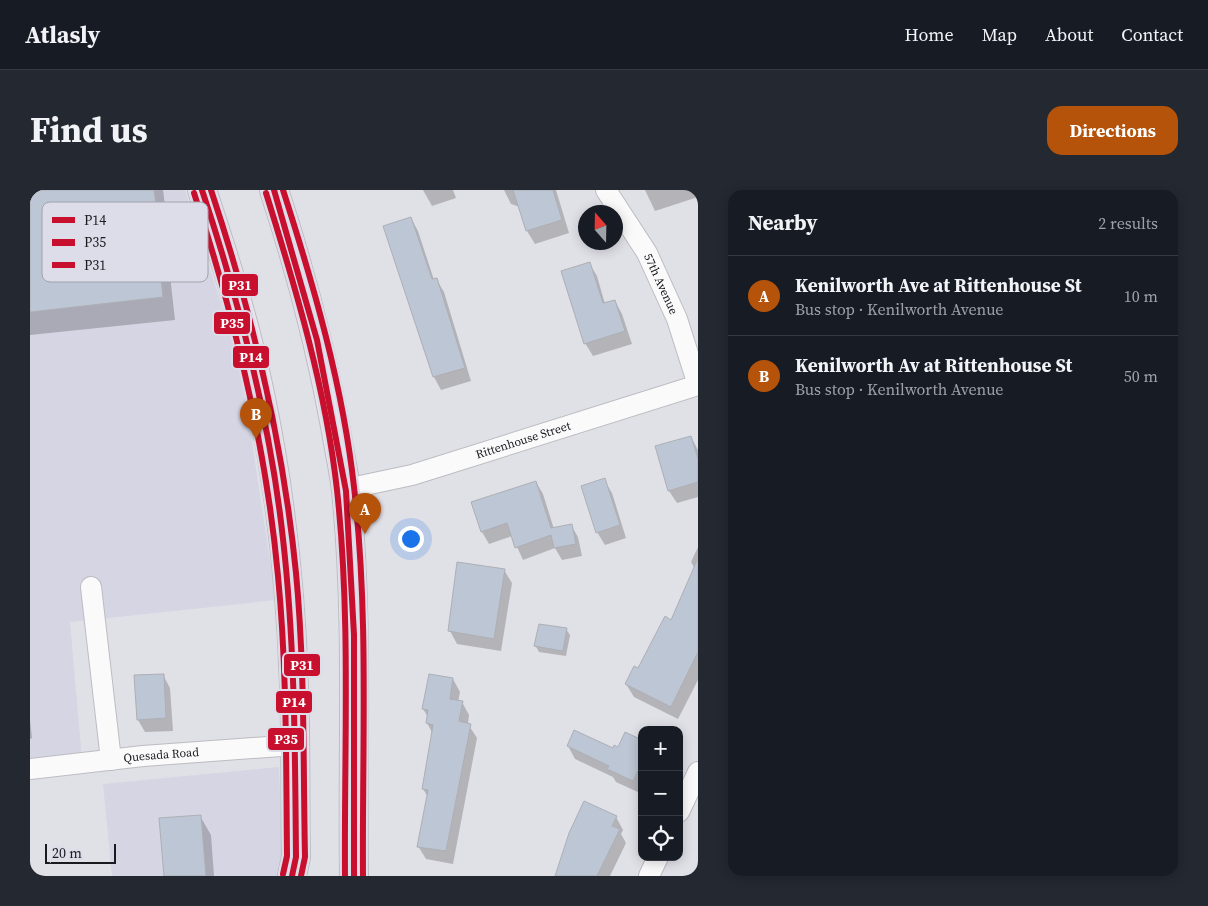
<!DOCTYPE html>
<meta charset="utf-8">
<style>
:root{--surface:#171b24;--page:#242831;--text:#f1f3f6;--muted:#9ea1a6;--line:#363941;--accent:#b45309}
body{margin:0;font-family:"Source Serif 4",serif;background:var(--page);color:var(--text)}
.controls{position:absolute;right:15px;bottom:15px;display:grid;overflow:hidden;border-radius:10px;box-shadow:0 2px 12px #0003}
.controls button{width:45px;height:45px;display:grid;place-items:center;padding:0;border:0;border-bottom:1px solid var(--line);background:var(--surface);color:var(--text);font:25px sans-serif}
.compass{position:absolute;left:548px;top:15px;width:45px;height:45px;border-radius:50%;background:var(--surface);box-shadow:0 2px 12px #0003;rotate:340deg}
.scale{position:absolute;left:15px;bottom:12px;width:71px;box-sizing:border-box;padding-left:5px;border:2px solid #1a1a1f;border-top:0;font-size:14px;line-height:18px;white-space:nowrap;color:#1a1a1f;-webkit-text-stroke:4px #ddddea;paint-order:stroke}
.you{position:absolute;left:380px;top:348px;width:18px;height:18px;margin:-12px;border:4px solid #fff;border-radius:50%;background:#1a73e8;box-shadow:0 0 0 8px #1a73e833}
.badge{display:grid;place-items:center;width:32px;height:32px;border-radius:50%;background:var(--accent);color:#fff;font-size:16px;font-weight:700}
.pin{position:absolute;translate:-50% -41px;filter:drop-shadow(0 1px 2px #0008)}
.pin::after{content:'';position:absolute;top:26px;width:18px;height:15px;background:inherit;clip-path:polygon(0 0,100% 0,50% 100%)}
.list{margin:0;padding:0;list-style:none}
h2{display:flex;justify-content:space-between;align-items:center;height:65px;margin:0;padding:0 20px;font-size:21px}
h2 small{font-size:16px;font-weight:400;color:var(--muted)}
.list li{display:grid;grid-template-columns:32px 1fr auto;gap:15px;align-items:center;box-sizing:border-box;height:80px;padding:0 20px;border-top:1px solid var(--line)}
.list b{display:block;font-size:19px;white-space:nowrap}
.list p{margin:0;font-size:16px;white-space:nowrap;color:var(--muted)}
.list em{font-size:16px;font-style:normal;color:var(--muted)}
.icon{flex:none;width:28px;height:28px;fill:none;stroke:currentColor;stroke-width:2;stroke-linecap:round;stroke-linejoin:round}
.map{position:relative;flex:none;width:668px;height:686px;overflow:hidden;border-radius:15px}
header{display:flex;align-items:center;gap:30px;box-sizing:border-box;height:70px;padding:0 25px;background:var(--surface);border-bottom:1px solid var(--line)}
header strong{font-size:24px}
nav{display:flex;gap:28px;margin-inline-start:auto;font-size:18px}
.intro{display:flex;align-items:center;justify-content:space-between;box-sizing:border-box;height:120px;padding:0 30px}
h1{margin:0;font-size:35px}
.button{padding:12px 22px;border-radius:15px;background:var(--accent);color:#fff;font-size:18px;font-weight:700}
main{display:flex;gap:30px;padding:0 30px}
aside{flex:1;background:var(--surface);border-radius:15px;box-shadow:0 2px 12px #0003}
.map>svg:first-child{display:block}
.built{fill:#d5d5e4}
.shadow{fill:#0003}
.building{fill:#bdc6d4;stroke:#adafb4}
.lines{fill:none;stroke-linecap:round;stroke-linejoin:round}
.minor-casing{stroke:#bcbcc2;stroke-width:22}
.primary-casing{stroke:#bdbdc1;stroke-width:30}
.minor{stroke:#fafafb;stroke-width:20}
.primary{stroke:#ebe5ee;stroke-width:28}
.bus-1-casing{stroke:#ddddea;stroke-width:10}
.bus-2-casing{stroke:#ddddea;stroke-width:10}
.bus-3-casing{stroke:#ddddea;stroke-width:10}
.bus-1{stroke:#c8102e;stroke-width:6}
.bus-2{stroke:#c8102e;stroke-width:6}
.bus-3{stroke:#c8102e;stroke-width:6}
.labels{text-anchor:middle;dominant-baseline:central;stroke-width:5;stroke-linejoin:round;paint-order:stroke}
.street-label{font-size:12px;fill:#1a1a1f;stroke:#ddddea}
.key{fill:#ddddea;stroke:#a2a2ad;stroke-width:1}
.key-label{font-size:14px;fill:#1a1a1f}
.line-badge{stroke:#ddddea;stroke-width:2}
.badge-label{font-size:14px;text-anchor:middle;font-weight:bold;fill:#fff}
</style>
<header>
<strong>Atlasly</strong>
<nav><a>Home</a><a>Map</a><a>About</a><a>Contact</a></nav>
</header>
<div class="intro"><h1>Find us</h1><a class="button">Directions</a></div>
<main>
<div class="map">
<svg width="668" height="686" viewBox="0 0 668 686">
<rect width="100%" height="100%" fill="#e0e0e7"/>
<g class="built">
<polygon points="0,0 155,0 210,174 246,410 40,432 52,570 0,574"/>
<polygon points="249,577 253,686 82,686 73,594"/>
</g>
<g class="shadow">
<polygon points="0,0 133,0 142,66 138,67 145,130 0,145"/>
<polygon points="393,0 423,0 426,8 402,16"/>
<polygon points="474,0 526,0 539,43 505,54 497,41 490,17 481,14"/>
<polygon points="615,0 668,0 668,7 625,21"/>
<polygon points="381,28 388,41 404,90 406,89 414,102 441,191 411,200 404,187 355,37"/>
<polygon points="559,73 567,86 575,114 585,111 592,124 602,154 563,166 555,153"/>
<polygon points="661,247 668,260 668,307 647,313 639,301 626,257"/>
<polygon points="574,290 582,303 596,348 575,355 567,342"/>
<polygon points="506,292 513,304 524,339 541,335 548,347 552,366 532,370 525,358 493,370 482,346 459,354 452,342"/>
<polygon points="668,357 668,490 648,529 604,507 596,494 642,431 665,379 661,372"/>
<polygon points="474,380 482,393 471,461 427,454 420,441"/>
<polygon points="536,439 540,445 536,466 509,462 505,455"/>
<polygon points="133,485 140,498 143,541 115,542 108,530"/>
<polygon points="423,489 430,502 428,512 432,512 439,525 438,534 447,548 423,674 396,669 388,656 398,607 393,599 403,544 397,533 398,527 393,519"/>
<polygon points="0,530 2,548 0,549"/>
<polygon points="612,552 610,603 586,592 583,587 545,569 538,556 584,560"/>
<polygon points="170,626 181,645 184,686 135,686"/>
<polygon points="586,627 593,640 591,644 596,653 580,686 526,686"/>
</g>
<g class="building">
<polygon points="0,0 124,0 130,43 126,44 133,107 0,122"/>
<polygon points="483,0 523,0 532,30 496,41"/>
<polygon points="381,27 402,89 407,88 435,178 403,187 353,36"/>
<polygon points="560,72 573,113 585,110 595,141 554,154 531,81"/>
<polygon points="661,246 668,269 668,292 638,301 625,256"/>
<polygon points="575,288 590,335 566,343 551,296"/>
<polygon points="506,291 521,338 542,334 546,354 524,358 521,345 485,358 477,333 451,342 441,312"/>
<polygon points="668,368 668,462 641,517 595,494 604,476 608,478 635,426 641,430"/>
<polygon points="427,372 475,379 464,449 418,441"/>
<polygon points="509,434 537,438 533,461 504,456"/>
<polygon points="134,484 136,528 107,530 104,485"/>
<polygon points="399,484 423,488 420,509 433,511 429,531 441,534 416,661 387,657 398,600 392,599 403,535 396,533 398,520 392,519"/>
<polygon points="544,540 583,558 584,555 588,557 595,542 612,550 612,573 603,591 577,579 579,576 537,556"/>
<polygon points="554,611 587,626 582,636 590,639 567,686 525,686 539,643"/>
<polygon points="171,625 176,686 134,686 129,628"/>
</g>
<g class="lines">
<defs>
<g id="minor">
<path id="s1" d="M576,0L617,63L647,129L668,195"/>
<path id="s2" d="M316,299L382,285L668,195"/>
<polyline points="61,397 81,570"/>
<path id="s3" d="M0,579L113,566L265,555"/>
<polyline points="649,622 668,582"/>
<polyline points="619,686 628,667"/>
</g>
<g id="primary">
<path d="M172,0C194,66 216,135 230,204C250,299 261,399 264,496C266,553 265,610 266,667L262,686"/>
<path d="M244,0C270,79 291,159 306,241C309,261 314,281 316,301C329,429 322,557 324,686"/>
</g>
</defs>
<use href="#minor" class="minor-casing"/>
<use href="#primary" class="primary-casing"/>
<use href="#minor" class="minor"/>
<use href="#primary" class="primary"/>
<defs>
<g id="bus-1">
<path d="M172,0C210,114 240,229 253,349C265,455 265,561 266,667L262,686"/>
<polyline points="244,0 287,150 316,301 324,445 324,686"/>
</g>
<g id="bus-2">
<path d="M164,3C205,128 236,254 248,386C257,479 256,573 257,666L253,684"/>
<path d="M236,3C266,99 296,200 307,300C321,428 314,558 315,686"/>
</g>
<g id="bus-3">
<path d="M181,0C223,126 253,251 266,383C275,478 273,572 275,667L271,686"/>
<path d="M253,0C284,96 313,197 324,297C339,426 332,557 333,686"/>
</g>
</defs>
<use href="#bus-1" class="bus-1-casing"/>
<use href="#bus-2" class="bus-2-casing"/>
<use href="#bus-3" class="bus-3-casing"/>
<use href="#bus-1" class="bus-1"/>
<use href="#bus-2" class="bus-2"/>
<use href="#bus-3" class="bus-3"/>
</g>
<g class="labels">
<g class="street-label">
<text stroke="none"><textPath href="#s1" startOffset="109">57th Avenue</textPath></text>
<text stroke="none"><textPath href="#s2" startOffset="184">Rittenhouse Street</textPath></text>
<text stroke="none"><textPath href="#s3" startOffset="132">Quesada Road</textPath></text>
</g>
</g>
<rect x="12" y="12" width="166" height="80" rx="8" class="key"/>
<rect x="22" y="27" width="23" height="6" fill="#c8102e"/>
<rect x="22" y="49" width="23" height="7" fill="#c8102e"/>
<rect x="22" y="72" width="23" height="6" fill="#c8102e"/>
<g class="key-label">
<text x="54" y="35">P14</text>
<text x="54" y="57">P35</text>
<text x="54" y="80">P31</text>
</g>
<g class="line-badge">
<rect x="191" y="83" width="38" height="24" rx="5" fill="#c8102e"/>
<rect x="183" y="121" width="38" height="24" rx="5" fill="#c8102e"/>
<rect x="202" y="155" width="38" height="24" rx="5" fill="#c8102e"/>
<rect x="253" y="463" width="38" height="24" rx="5" fill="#c8102e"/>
<rect x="245" y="500" width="38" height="24" rx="5" fill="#c8102e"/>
<rect x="237" y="537" width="38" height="24" rx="5" fill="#c8102e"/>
</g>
<g class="badge-label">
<text x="210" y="100">P31</text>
<text x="202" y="138">P35</text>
<text x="221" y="172">P14</text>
<text x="272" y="480">P31</text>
<text x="264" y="517">P14</text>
<text x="256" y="554">P35</text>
</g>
</svg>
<div class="controls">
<button>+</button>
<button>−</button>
<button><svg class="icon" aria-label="locate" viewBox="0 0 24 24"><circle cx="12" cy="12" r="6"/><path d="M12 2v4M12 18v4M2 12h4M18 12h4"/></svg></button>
</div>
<svg class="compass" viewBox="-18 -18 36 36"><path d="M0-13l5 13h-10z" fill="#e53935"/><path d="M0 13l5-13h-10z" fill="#9ea1a6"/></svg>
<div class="scale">20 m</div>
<div class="you"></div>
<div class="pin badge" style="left:335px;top:344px">A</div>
<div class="pin badge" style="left:226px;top:249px">B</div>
</div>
<aside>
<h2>Nearby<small>2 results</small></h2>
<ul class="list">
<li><span class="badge">A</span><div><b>Kenilworth Ave at Rittenhouse St</b><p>Bus stop · Kenilworth Avenue</p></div><em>10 m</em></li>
<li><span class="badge">B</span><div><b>Kenilworth Av at Rittenhouse St</b><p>Bus stop · Kenilworth Avenue</p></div><em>50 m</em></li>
</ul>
</aside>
</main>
